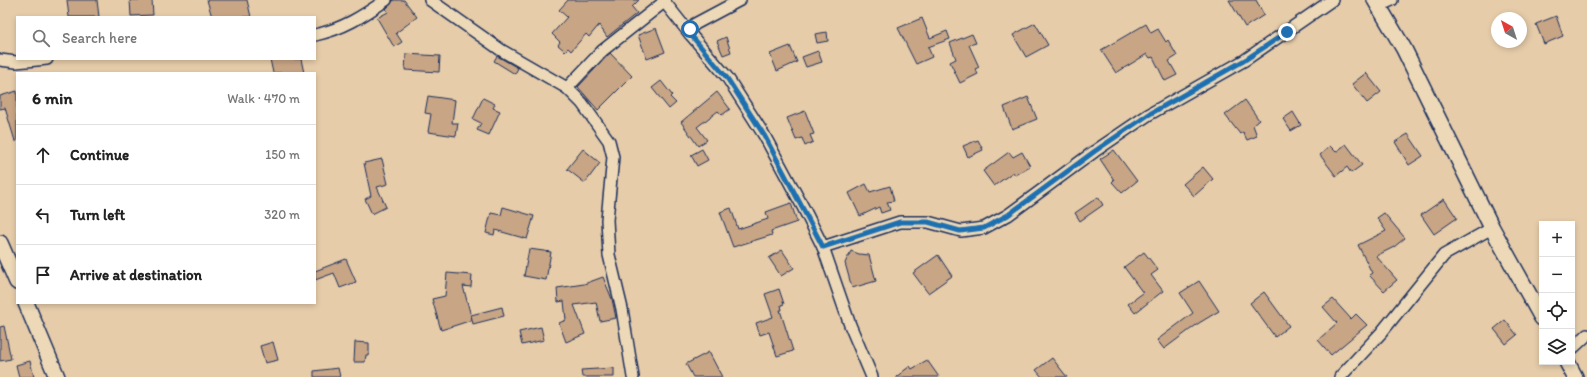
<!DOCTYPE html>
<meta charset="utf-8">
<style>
:root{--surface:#fff;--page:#f2f2f2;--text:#222;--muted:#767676;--line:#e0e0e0}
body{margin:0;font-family:Itim,sans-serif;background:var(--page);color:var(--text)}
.controls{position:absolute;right:12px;bottom:12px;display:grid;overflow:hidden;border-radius:0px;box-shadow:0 2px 6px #0003}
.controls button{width:36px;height:36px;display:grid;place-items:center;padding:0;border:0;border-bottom:1px solid var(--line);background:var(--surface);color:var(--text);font:20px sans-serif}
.compass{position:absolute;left:1491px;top:12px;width:36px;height:36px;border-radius:50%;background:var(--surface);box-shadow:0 2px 6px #0003;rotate:321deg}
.stop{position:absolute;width:12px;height:12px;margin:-9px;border:3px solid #1f6fb2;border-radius:50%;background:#fff}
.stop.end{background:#1f6fb2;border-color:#fff;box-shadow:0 1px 4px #0008}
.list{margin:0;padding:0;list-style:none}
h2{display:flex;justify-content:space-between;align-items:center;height:52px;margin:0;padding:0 16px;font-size:17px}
h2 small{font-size:13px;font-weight:400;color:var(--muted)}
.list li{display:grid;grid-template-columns:26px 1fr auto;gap:12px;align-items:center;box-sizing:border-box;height:60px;padding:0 16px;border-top:1px solid var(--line)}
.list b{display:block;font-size:15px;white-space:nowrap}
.list em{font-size:13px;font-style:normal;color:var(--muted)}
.icon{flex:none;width:22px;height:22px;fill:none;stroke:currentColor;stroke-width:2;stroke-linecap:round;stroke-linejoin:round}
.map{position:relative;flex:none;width:1587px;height:377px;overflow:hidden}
.search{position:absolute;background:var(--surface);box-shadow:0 2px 6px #0003;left:16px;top:16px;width:300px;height:44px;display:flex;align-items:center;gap:10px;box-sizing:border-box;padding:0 14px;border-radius:0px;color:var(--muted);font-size:15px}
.panel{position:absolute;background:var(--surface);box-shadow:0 2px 6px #0003;left:16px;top:72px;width:300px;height:232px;border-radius:0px}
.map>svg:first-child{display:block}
.building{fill:#c8a585;stroke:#1b2f5e}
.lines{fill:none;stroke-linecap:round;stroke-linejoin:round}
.street-casing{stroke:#1b2f5e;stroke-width:14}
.secondary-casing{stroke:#1b2f5e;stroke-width:18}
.street{stroke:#edd9b7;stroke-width:11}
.secondary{stroke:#edd9b7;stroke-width:15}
.route{stroke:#1f6fb2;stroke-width:5}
</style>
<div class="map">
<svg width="1587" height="377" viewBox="0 0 1587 377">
<rect width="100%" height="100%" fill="#e6cca9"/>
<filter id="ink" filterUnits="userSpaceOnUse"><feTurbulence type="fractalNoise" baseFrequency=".025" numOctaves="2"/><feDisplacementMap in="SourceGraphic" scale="8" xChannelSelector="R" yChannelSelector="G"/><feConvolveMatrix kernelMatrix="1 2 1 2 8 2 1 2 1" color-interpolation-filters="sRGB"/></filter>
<g filter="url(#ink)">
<g class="building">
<polygon points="67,0 97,0 99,17 69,17"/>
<polygon points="130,0 152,0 153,15 131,16"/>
<polygon points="207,0 247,0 251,17 212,17"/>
<polygon points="394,0 404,0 417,17 396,33 402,42 394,47 377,18 388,12 386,9"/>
<polygon points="568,0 639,0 632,7 637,13 607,37 599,25 589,37 586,34 571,51 568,48 565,51 558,45 560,42 552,34 567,17 559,10"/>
<polygon points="1229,0 1256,0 1264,15 1245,27"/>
<polygon points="1556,16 1563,36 1544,44 1536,24"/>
<polygon points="922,18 930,38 947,31 950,39 928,47 932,57 916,64 898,28"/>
<polygon points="1035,23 1048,45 1026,57 1013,35"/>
<polygon points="1146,24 1151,33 1158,29 1166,42 1168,40 1177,56 1169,61 1177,75 1165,81 1153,57 1150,58 1147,54 1116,73 1101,50"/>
<polygon points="656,28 665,52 647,59 638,35"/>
<polygon points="827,32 828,41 817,43 815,34"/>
<polygon points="972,34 976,43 969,45 979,67 975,69 978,74 960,83 950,62 956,59 950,43"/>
<polygon points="726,37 731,52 723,55 717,41"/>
<polygon points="790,46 797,62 777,71 770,54"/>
<polygon points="818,51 822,62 806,67 802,57"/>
<polygon points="610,53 632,76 598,110 578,87"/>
<polygon points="406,54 440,56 439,72 405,70"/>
<polygon points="497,56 518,68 515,74 494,61"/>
<polygon points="270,59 301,59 304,73 273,73"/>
<polygon points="1366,73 1381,92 1367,103 1352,84"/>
<polygon points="661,81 672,95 670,97 676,103 669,109 652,88"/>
<polygon points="17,91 17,141 15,141 5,108 0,109 0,96"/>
<polygon points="717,92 730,109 722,115 718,111 697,127 707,140 698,146 681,122"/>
<polygon points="428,96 455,100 452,123 458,123 456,136 428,132 431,114 425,113"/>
<polygon points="1028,97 1037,119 1012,129 1004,107"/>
<polygon points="483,98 495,104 493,108 500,111 489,135 477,130 481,123 473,119"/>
<polygon points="1245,100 1259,120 1253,125 1257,136 1247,140 1243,132 1240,134 1225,115"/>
<polygon points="805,111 814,134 810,135 813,142 805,146 802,138 796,140 787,118"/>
<polygon points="1293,112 1301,125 1291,131 1283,119"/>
<polygon points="1408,134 1423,156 1409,165 1395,142"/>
<polygon points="978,140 983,150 968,157 963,146"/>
<polygon points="1346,144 1362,165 1351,173 1347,167 1336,176 1320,155 1330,146 1336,152"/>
<polygon points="583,149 600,163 585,183 567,169"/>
<polygon points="702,149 708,160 697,166 691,155"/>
<polygon points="1114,150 1137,181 1122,193 1112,182 1114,180 1100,159"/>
<polygon points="1009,152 1013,157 1022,152 1030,166 1015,175 1013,172 994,186 983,171"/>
<polygon points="382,159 388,184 377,187 386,207 372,214 365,199 371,196 364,163"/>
<polygon points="1203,167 1213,179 1194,196 1183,184"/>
<polygon points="866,184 870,192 890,186 894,201 887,202 890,210 881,213 879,207 860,216 849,193"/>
<polygon points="1098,197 1103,205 1080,221 1075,213"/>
<polygon points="1444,199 1457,218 1434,234 1421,215"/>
<polygon points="791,203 797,222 771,231 772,235 733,247 720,212 731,208 738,229 768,219 766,212"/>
<polygon points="503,207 534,216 527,239 495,230 494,235 486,233 491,213 501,215"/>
<polygon points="1384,213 1405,238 1394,247 1376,256 1397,280 1384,291 1369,275 1372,273 1358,245 1386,231 1377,218"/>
<polygon points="529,249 551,252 546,280 524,276"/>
<polygon points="782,250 794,268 781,276 769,258"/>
<polygon points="851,251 859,254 869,255 876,281 852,288 845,263"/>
<polygon points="1144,252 1158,270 1151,275 1163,291 1135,313 1128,304 1143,293 1124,267"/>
<polygon points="938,255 952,276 928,293 913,273"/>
<polygon points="346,259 356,282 340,288 334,273 315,280 315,271"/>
<polygon points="447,273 472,275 471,287 463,286 472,320 441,330 432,299 445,296"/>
<polygon points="603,277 612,299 616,318 600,321 596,302 574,305 585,334 566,342 559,323 566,320 564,301 558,302 557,288 584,284"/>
<polygon points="1199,281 1219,311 1199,323 1164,349 1157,340 1193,313 1180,293"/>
<polygon points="779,289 784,304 781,305 782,310 780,310 793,351 777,356 769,332 760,335 756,323 773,317 765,294"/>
<polygon points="1264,292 1289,326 1275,337 1250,303"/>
<polygon points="1333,299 1351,319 1356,314 1367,325 1331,355 1318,340 1337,323 1323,307"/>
<polygon points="502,307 504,316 473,324 471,315"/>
<polygon points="1505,320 1517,335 1506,344 1494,329"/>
<polygon points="4,326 11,359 0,361 0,327"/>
<polygon points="541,327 544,340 522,345 519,332"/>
<polygon points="273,342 278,360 265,363 260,346"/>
<polygon points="355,342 369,343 369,355 366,355 365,362 354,362"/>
<polygon points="709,352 722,377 693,377 686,364"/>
<polygon points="1052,358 1067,377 1042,377 1036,370"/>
<polygon points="927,360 939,377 896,377 910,366 912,369"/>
<polygon points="30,361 34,377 19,377 16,365"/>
<polygon points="338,368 340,377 314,377 314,371"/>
<polygon points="614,368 614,377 582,377 581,370"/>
</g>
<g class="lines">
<defs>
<g id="street">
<polyline points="430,0 501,50 567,88 582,103 609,141 613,157 607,220 609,255 622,309 633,377"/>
<polyline points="663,0 690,34"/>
<polyline points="740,0 695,24 690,29 690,34 727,77 764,135 804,209 823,247 850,325 872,377"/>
<polyline points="1379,6 1392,0"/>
<path d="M315,35C343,29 363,16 386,0"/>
<polyline points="0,60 16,62 47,59"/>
<polyline points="567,88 602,51 664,2"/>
<polyline points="823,247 900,222 928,222 961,231 984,228 1008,215 1095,151 1148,115 1245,60 1332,0"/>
<polyline points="1572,349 1587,335"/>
<polyline points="1340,377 1381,333 1444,255 1492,228"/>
</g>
<g id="secondary">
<polyline points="1375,0 1404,49 1492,228 1542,318"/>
<polyline points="0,243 17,282"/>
<polyline points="26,303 57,377"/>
<polyline points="1567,362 1575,377"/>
</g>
</defs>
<use href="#street" class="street-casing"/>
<use href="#secondary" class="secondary-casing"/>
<use href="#street" class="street"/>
<use href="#secondary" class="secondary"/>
</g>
</g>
<g class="lines" filter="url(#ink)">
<polyline class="route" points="690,29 690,34 727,78 764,135 823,247 900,222 928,222 960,231 984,228 1008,215 1095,151 1148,115 1245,60 1287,32"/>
</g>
</svg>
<div class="controls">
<button>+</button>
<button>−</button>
<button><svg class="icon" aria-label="locate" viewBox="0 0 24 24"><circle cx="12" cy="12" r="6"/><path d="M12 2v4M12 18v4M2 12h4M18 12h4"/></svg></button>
<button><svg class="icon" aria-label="layers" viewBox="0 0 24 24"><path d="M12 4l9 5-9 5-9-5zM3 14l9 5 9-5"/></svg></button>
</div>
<svg class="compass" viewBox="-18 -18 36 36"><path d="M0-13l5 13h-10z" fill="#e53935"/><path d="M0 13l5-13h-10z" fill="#767676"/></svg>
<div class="stop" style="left:690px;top:29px"></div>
<div class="stop end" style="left:1287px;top:32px"></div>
<div class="search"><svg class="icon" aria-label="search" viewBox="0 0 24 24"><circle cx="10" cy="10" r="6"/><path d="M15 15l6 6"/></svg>Search here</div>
<section class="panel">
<h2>6 min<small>Walk · 470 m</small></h2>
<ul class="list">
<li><svg class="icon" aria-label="ahead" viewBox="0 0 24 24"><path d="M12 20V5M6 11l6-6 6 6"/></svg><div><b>Continue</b></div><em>150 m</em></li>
<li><svg class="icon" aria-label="left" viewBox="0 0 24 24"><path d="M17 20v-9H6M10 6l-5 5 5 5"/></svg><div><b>Turn left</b></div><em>320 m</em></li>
<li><svg class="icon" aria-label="arrive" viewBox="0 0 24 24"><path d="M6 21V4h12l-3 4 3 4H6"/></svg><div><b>Arrive at destination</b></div></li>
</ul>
</section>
</div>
